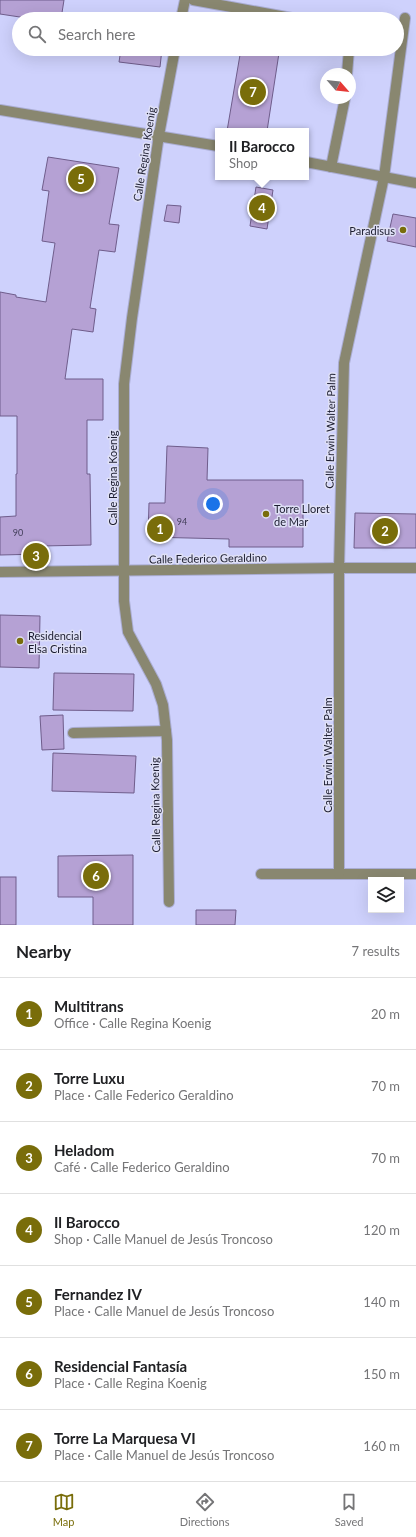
<!DOCTYPE html>
<meta charset="utf-8">
<style>
:root{--surface:#fff;--page:#f6f6f6;--text:#202124;--muted:#757577;--line:#e0e0e0;--accent:#796d0a}
body{margin:0;font-family:Lato,sans-serif;background:var(--page);color:var(--text)}
.controls{position:absolute;right:12px;bottom:12px;display:grid;overflow:hidden;border-radius:0px;box-shadow:0 4px 16px #0002}
.controls button{width:36px;height:36px;display:grid;place-items:center;padding:0;border:0;border-bottom:1px solid var(--line);background:var(--surface);color:var(--text);font:20px sans-serif}
.compass{position:absolute;left:320px;top:68px;width:36px;height:36px;border-radius:50%;background:var(--surface);box-shadow:0 4px 16px #0002;rotate:118deg}
.you{position:absolute;left:213px;top:504px;width:14px;height:14px;margin:-10px;border:3px solid #fff;border-radius:50%;background:#1a73e8;box-shadow:0 0 0 6px #1a73e833}
.badge{display:grid;place-items:center;width:26px;height:26px;border-radius:50%;background:var(--accent);color:#fff;font-size:13px;font-weight:700}
.pin{position:absolute;translate:-50% -50%;border:2px solid #fff;box-shadow:0 1px 4px #0006}
.popup{position:absolute;left:215px;top:128px;width:94px;height:52px;box-sizing:border-box;display:grid;place-content:center;border-radius:0px;background:var(--surface);filter:drop-shadow(0 1px 3px #0005);font-size:13px;white-space:nowrap;color:var(--muted)}
.popup b{font-size:15px;color:var(--text)}
.popup::after{content:'';position:absolute;left:50%;top:100%;margin-left:-8px;border:8px solid transparent;border-top-color:var(--surface)}
.list{margin:0;padding:0;list-style:none}
h2{display:flex;justify-content:space-between;align-items:center;height:52px;margin:0;padding:0 16px;font-size:17px}
h2 small{font-size:13px;font-weight:400;color:var(--muted)}
.list li{display:grid;grid-template-columns:26px 1fr auto;gap:12px;align-items:center;box-sizing:border-box;height:72px;padding:0 16px;border-top:1px solid var(--line)}
.list b{display:block;font-size:15px;white-space:nowrap}
.list p{margin:0;font-size:13px;white-space:nowrap;color:var(--muted)}
.list em{font-size:13px;font-style:normal;color:var(--muted)}
.icon{flex:none;width:22px;height:22px;fill:none;stroke:currentColor;stroke-width:2;stroke-linecap:round;stroke-linejoin:round}
.map{position:relative;flex:none;width:416px;height:925px;overflow:hidden}
.search{position:absolute;background:var(--surface);box-shadow:0 4px 16px #0002;left:12px;right:12px;top:12px;height:44px;display:flex;align-items:center;gap:10px;box-sizing:border-box;padding:0 14px;border-radius:22px;color:var(--muted);font-size:15px}
.sheet{height:556px;background:var(--surface)}
nav{display:flex;justify-content:space-around;align-items:center;box-sizing:border-box;height:56px;border-top:1px solid var(--line);background:var(--surface);font-size:11px;color:var(--muted)}
nav a{display:grid;justify-items:center;gap:2px}
nav .on{color:var(--accent)}
.map>svg:first-child{display:block}
.building{fill:#b5a1d4;stroke:#6f5d8b}
.lines{fill:none;stroke-linecap:round;stroke-linejoin:round}
.street-casing{stroke:#aaadd3;stroke-width:12}
.street{stroke:#898770;stroke-width:10}
.poi-dot{fill:#796d0a;stroke:#dfe0f6;stroke-width:1.5}
.labels{text-anchor:middle;dominant-baseline:central;stroke-width:3;stroke-linejoin:round;paint-order:stroke}
.number-label{font-size:9px;fill:#423e59}
.street-label{font-size:11px;fill:#1c1d30;stroke:#dfe0f6}
.poi-label{font-size:11px;fill:#1c1d30;stroke:#dfe0f6;text-anchor:start}
</style>
<div class="map">
<svg width="416" height="925" viewBox="0 0 416 925">
<rect width="100%" height="100%" fill="#ced1fc"/>
<g class="building">
<polygon points="0,0 64,0 61,19 33,19 0,14"/>
<polygon points="121,49 162,49 160,67 119,62"/>
<polygon points="241,49 279,53 267,131 227,131"/>
<polygon points="48,157 119,168 109,224 119,225 115,252 99,250 90,308 96,309 93,332 72,329 65,379 103,379 103,420 87,420 87,474 90,474 91,545 41,546 42,554 0,555 0,517 16,516 16,474 17,474 17,416 0,416 0,292 16,295 16,297 46,302 55,243 42,241 49,191 42,190"/>
<polygon points="256,187 273,190 267,229 250,226"/>
<polygon points="167,205 181,206 179,223 164,221"/>
<polygon points="393,214 416,218 416,247 387,241"/>
<polygon points="167,446 208,448 207,480 303,480 303,547 229,547 229,539 148,537 149,503 165,503"/>
<polygon points="355,513 416,514 416,548 354,548"/>
<polygon points="0,615 40,616 39,668 0,667"/>
<polygon points="54,673 134,674 133,711 53,710"/>
<polygon points="63,715 64,749 42,750 40,716"/>
<polygon points="53,753 136,756 134,793 52,791"/>
<polygon points="133,855 133,925 93,925 93,897 58,897 58,856"/>
<rect x="0" y="877" width="16" height="48"/>
<polygon points="196,910 236,910 235,925 196,925"/>
</g>
<g class="lines">
<defs>
<g id="street">
<polyline points="193,0 297,19"/>
<polyline points="181,19 185,0"/>
<polyline points="347,74 349,49"/>
<polyline points="0,110 218,146"/>
<polyline points="306,162 416,183"/>
<polyline points="331,167 345,98"/>
<polyline points="0,572 339,568 416,568"/>
<polyline points="73,733 166,731"/>
<polyline points="261,874 416,874"/>
<polyline points="339,874 339,568 344,363 384,177 405,18"/>
<polyline points="169,902 167,740 163,705 156,684 128,632 124,601 124,384 132,318 159,135 175,49"/>
</g>
</defs>
<use href="#street" class="street-casing"/>
<use href="#street" class="street"/>
</g>
<g class="poi-dot">
<circle cx="403" cy="230" r="4"/>
<circle cx="266" cy="514" r="4"/>
<circle cx="20" cy="641" r="4"/>
</g>
<g class="labels">
<g class="number-label">
<text x="182" y="521">94</text>
<text x="18" y="532">90</text>
</g>
<g class="street-label">
<text transform="translate(144 154) rotate(-81)">Calle Regina Koenig</text>
<text transform="translate(330 431) rotate(-89)">Calle Erwin Walter Palm</text>
<text transform="translate(112 478) rotate(-90)">Calle Regina Koenig</text>
<text transform="translate(208 558) rotate(-1)">Calle Federico Geraldino</text>
<text transform="translate(327 755) rotate(-90)">Calle Erwin Walter Palm</text>
<text transform="translate(155 805) rotate(-91)">Calle Regina Koenig</text>
</g>
<g class="poi-label">
<text x="395" y="230" text-anchor="end">Paradisus</text>
<text x="274" y="508">Torre Lloret<tspan x="274" dy="13">de Mar</tspan></text>
<text x="28" y="635">Residencial<tspan x="28" dy="13">Elsa Cristina</tspan></text>
</g>
</g>
</svg>
<div class="controls">
<button><svg class="icon" aria-label="layers" viewBox="0 0 24 24"><path d="M12 4l9 5-9 5-9-5zM3 14l9 5 9-5"/></svg></button>
</div>
<svg class="compass" viewBox="-18 -18 36 36"><path d="M0-13l5 13h-10z" fill="#e53935"/><path d="M0 13l5-13h-10z" fill="#757577"/></svg>
<div class="you"></div>
<div class="pin badge" style="left:160px;top:529px">1</div>
<div class="pin badge" style="left:385px;top:531px">2</div>
<div class="pin badge" style="left:36px;top:556px">3</div>
<div class="pin badge" style="left:262px;top:208px">4</div>
<div class="popup"><b>Il Barocco</b>Shop</div>
<div class="pin badge" style="left:81px;top:179px">5</div>
<div class="pin badge" style="left:96px;top:876px">6</div>
<div class="pin badge" style="left:253px;top:92px">7</div>
<div class="search"><svg class="icon" aria-label="search" viewBox="0 0 24 24"><circle cx="10" cy="10" r="6"/><path d="M15 15l6 6"/></svg>Search here</div>
</div>
<section class="sheet">
<h2>Nearby<small>7 results</small></h2>
<ul class="list">
<li><span class="badge">1</span><div><b>Multitrans</b><p>Office · Calle Regina Koenig</p></div><em>20 m</em></li>
<li><span class="badge">2</span><div><b>Torre Luxu</b><p>Place · Calle Federico Geraldino</p></div><em>70 m</em></li>
<li><span class="badge">3</span><div><b>Heladom</b><p>Café · Calle Federico Geraldino</p></div><em>70 m</em></li>
<li><span class="badge">4</span><div><b>Il Barocco</b><p>Shop · Calle Manuel de Jesús Troncoso</p></div><em>120 m</em></li>
<li><span class="badge">5</span><div><b>Fernandez IV</b><p>Place · Calle Manuel de Jesús Troncoso</p></div><em>140 m</em></li>
<li><span class="badge">6</span><div><b>Residencial Fantasía</b><p>Place · Calle Regina Koenig</p></div><em>150 m</em></li>
<li><span class="badge">7</span><div><b>Torre La Marquesa VI</b><p>Place · Calle Manuel de Jesús Troncoso</p></div><em>160 m</em></li>
</ul>
</section>
<nav>
<a class="on"><svg class="icon" aria-label="map" viewBox="0 0 24 24"><path d="M3 6l6-2 6 2 6-2v14l-6 2-6-2-6 2zM9 4v14M15 6v14"/></svg>Map</a>
<a><svg class="icon" aria-label="directions" viewBox="0 0 24 24"><path d="M12 3l9 9-9 9-9-9zM9 14v-3h6M13 9l2 2-2 2"/></svg>Directions</a>
<a><svg class="icon" aria-label="saved" viewBox="0 0 24 24"><path d="M7 4h10v16l-5-4-5 4z"/></svg>Saved</a>
</nav>
